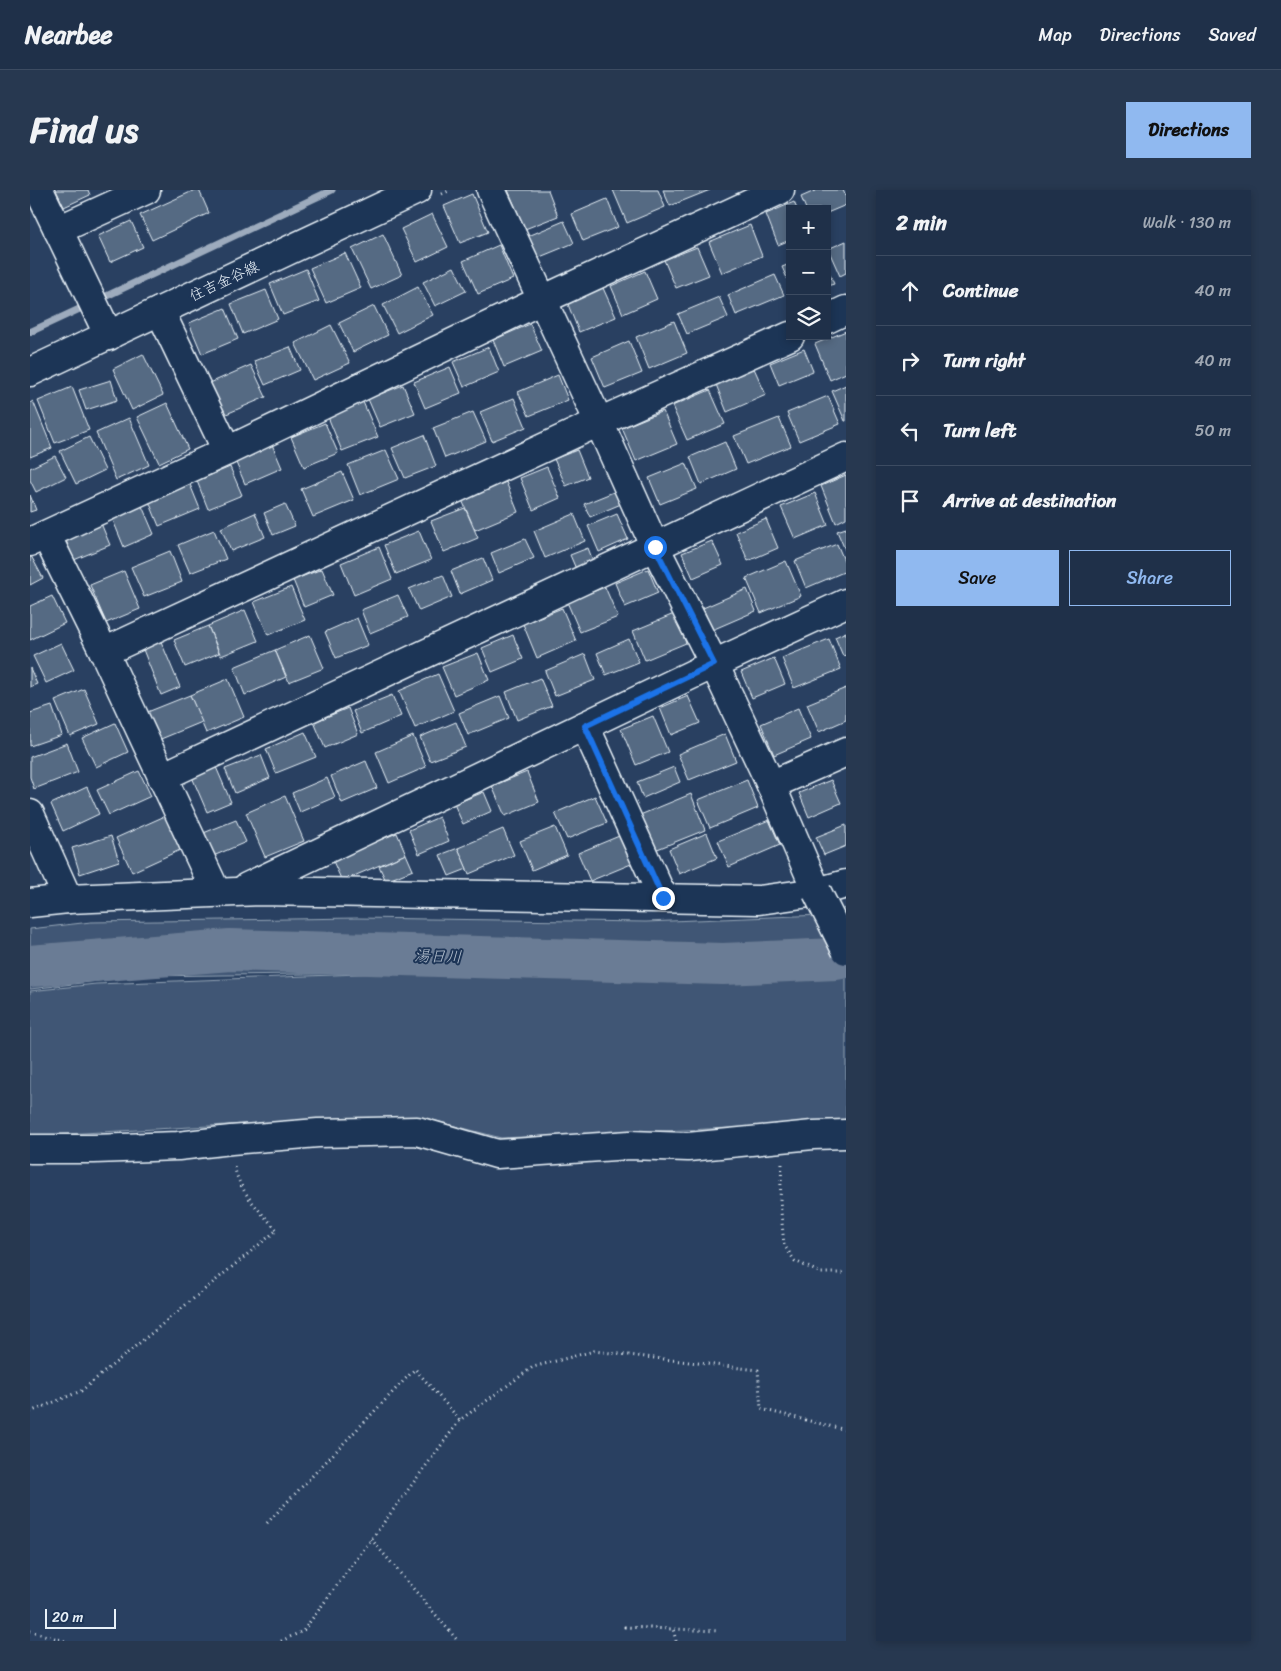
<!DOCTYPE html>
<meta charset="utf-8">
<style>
:root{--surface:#1f3049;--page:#273850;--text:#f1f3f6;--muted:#a1a9b4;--line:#3c4b61;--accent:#90b9f0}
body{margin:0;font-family:Sriracha,"Klee One",sans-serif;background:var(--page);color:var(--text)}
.controls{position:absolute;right:15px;top:15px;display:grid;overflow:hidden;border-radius:0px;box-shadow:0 2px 8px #0003}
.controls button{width:45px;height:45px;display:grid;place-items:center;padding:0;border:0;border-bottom:1px solid var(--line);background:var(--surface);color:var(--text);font:25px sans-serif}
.scale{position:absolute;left:15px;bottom:12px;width:71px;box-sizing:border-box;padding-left:5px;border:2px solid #e8f1f8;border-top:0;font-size:14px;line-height:18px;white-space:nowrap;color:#e8f1f8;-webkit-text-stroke:4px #1d3557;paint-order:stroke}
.stop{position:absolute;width:15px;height:15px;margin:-11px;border:4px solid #1a73e8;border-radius:50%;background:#fff}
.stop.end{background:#1a73e8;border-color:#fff;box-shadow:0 1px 5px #0008}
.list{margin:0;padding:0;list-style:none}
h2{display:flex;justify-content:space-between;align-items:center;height:65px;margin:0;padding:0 20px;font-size:21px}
h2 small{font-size:16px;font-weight:400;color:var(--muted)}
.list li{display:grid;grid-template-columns:32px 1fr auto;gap:15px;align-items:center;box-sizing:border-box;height:70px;padding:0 20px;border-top:1px solid var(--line)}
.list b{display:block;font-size:19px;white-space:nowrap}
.list em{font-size:16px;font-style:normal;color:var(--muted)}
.actions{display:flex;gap:10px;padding:15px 20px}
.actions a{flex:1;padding:11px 0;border:1px solid var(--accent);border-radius:0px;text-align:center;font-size:18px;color:var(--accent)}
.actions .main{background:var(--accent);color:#111}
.icon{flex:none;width:28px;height:28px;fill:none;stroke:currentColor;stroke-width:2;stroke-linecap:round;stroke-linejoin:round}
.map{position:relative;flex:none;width:816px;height:1451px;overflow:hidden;border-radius:0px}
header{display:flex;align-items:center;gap:30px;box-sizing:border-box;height:70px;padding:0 25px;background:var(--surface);border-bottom:1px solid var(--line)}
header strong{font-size:24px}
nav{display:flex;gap:28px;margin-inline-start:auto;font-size:18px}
.intro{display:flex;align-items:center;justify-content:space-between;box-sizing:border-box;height:120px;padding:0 30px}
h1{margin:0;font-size:35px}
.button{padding:12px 22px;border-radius:0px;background:var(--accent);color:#111;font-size:18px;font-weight:700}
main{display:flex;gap:30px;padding:0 30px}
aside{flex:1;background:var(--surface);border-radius:0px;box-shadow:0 2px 8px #0003}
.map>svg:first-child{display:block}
.green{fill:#415774;stroke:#94a4b6}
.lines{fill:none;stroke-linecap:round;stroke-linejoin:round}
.stream{stroke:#9dabbd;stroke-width:7}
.river{stroke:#6b7c95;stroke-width:42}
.building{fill:#556a83;stroke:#e8f1f8}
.minor-casing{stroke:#e8f1f8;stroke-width:31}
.secondary-casing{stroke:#e8f1f8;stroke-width:31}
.path{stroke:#e8f1f8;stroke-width:3;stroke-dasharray:1 4;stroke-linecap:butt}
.minor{stroke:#1d3557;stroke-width:28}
.secondary{stroke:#1d3557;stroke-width:28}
.minor-bridge-casing{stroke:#e8f1f8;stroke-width:31;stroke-linecap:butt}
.minor-bridge{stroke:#1d3557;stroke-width:28}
.route{stroke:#1a73e8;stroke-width:6}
.labels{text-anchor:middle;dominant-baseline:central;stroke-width:4;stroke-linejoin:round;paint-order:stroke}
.street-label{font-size:15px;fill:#e8f1f8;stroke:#1d3557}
.water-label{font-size:16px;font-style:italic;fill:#b6c2d0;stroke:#1d3557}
</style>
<header>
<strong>Nearbee</strong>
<nav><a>Map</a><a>Directions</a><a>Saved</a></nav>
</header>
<div class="intro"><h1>Find us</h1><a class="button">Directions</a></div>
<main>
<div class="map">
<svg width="816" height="1451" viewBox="0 0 816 1451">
<rect width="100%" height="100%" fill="#294061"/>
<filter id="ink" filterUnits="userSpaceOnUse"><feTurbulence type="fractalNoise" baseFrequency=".02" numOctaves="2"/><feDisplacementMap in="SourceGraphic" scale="10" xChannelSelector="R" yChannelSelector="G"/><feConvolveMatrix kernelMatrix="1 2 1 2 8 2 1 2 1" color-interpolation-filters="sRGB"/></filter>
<g filter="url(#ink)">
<polygon class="green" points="816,718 816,777 698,786 719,787 816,778 816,933 471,948 395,928 286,930 0,946 0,801 66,794 356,783 111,786 0,799 0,739 61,732 327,728 616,732 792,725"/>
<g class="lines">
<g class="stream">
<polyline points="68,110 302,0"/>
<polyline points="0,142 58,115"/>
</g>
<polyline class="river" points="0,776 200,760 693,774 806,769 816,767"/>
</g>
<g class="building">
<polygon points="26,0 58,0 60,5 34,17"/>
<polygon points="165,0 169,0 179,23 122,50 110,25"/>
<polygon points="478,0 518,0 528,26 495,39"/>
<polygon points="583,0 628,0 635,17 597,33"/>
<polygon points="633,0 680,0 640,16"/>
<polygon points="787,0 813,0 816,7 816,15 797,23 797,19 776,19 771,7"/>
<polygon points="442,4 458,42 430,53 414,16"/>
<polygon points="577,9 588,37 553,51 542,24"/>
<polygon points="764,12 767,19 760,19 760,50 748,55 736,24"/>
<polygon points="402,24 418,57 387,72 371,39"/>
<polygon points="101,31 113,57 80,72 68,46"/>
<polygon points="534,31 544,53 505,69 496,47"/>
<polygon points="720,35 732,66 692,83 679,52"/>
<polygon points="353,44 372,85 341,99 322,59"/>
<polygon points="816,51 816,83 810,86 798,59"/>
<polygon points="469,55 483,89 448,104 433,71"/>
<polygon points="667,57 679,85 646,98 634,70"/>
<polygon points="315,63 331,98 296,113 280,78"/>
<polygon points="760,74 760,95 752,77"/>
<polygon points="424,77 436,101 405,116 393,92"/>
<polygon points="797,78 804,94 797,96"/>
<polygon points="276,79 289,111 253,125 240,94"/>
<polygon points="615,81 627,109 593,124 581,96"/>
<polygon points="745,85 754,105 706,125 698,105"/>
<polygon points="388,97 403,125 367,143 353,115"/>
<polygon points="573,98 586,127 549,142 537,112"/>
<polygon points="236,100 248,129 213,144 201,114"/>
<polygon points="689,107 698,127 657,144 648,124"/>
<polygon points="344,116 358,145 323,162 309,133"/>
<polygon points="195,118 208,149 172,164 159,133"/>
<polygon points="644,131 657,163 619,179 606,147"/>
<polygon points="500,134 512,161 474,177 463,150"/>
<polygon points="301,135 320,173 283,190 265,153"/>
<polygon points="816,141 816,183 800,190 785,154"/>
<polygon points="599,151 612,183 575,198 562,167"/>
<polygon points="260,157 270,180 235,195 224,171"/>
<polygon points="459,157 469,182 434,197 423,172"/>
<polygon points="774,159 783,181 749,195 740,173"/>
<polygon points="113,164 133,205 102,220 83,179"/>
<polygon points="221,175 236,207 194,225 180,193"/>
<polygon points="723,176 736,205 697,222 685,192"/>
<polygon points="420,177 431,203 395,218 384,192"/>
<polygon points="528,185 538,210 499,226 488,202"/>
<polygon points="81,190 87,210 56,220 49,200"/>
<polygon points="373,195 385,223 350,237 338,209"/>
<polygon points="816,195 816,231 815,231 802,201"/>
<polygon points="42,197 59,240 25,253 8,211"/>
<polygon points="680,200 695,234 657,250 642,216"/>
<polygon points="798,206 810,234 769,251 757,223"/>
<polygon points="484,208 496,237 462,251 450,222"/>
<polygon points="3,211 22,258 0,267 0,213"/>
<polygon points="333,212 348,247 312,261 298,227"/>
<polygon points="137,213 158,259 129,273 107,227"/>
<polygon points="633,221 647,254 606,271 592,238"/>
<polygon points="443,222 456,251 415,268 403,238"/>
<polygon points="99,228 119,275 86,290 66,243"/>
<polygon points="749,228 761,256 716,274 704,246"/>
<polygon points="295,233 308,263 274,277 261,247"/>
<polygon points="394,245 406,276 375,288 362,258"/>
<polygon points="59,247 75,280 46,294 30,261"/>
<polygon points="241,252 252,278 215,294 204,268"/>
<polygon points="695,252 706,279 671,294 660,267"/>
<polygon points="356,260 369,289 330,305 318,275"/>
<polygon points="547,260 558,287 536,296 524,269"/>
<polygon points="25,266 36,287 6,302 0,290 0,278"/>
<polygon points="656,273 667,299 630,314 619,288"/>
<polygon points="200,277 212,305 178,319 167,291"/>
<polygon points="517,277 530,308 503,320 490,288"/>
<polygon points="312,282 324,310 283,327 271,299"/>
<polygon points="816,285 816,328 806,333 791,296"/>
<polygon points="159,292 170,319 129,336 118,309"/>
<polygon points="476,292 488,322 445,340 432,310"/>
<polygon points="586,301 591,314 560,327 554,314"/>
<polygon points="785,303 798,335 765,349 751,317"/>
<polygon points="0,305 6,320 0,322"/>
<polygon points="255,314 265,336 243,345 234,323"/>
<polygon points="112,316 124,344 94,357 82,328"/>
<polygon points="435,318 448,348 414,362 401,331"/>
<polygon points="225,323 235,347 201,361 191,338"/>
<polygon points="544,324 555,351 515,368 504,341"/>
<polygon points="587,324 598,349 569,362 558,336"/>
<polygon points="736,329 748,358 718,371 706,342"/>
<polygon points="70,331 80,355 44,370 34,346"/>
<polygon points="816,338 816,362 807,341"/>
<polygon points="184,340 196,369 160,383 148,355"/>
<polygon points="389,341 401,370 366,384 354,355"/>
<polygon points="495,349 504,368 469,383 461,363"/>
<polygon points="682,351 693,375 663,388 652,363"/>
<polygon points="807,354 816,375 816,381 776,398 765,371"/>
<polygon points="349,357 362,389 324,405 311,373"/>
<polygon points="558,358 563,371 546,379 540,365"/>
<polygon points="140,361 152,392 114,407 101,377"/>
<polygon points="0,364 13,388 0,395"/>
<polygon points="453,368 462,390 430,404 421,381"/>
<polygon points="756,371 771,406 731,423 716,388"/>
<polygon points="292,379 303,405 274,417 263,390"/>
<polygon points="618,379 628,403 595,417 585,393"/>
<polygon points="94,381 110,419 76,433 60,395"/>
<polygon points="413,385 422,407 389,421 379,399"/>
<polygon points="261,397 275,430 238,445 224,412"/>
<polygon points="575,397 588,427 550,442 537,412"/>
<polygon points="717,399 726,421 682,440 673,418"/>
<polygon points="368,405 378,427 340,443 331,420"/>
<polygon points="22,406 35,433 0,450 0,416"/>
<polygon points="532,418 546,451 507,468 493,434"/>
<polygon points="215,420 228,451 191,466 178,436"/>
<polygon points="644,424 656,453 615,470 603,441"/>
<polygon points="327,428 338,455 306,468 295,442"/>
<polygon points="178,436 189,463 155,477 144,450"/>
<polygon points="816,442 816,465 813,466 805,447"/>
<polygon points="280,445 294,478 259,492 245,460"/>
<polygon points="483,445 493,469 462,482 452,458"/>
<polygon points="130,449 150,497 131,505 112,457"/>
<polygon points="599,449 609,472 576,485 567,463"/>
<polygon points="799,449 811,479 764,498 752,468"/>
<polygon points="31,453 44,480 16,493 3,466"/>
<polygon points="245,460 256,487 215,505 204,477"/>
<polygon points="448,463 459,490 424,505 412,477"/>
<polygon points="555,464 565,490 525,506 515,481"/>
<polygon points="744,468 755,494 722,508 711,482"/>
<polygon points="0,478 7,494 0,497"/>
<polygon points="408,484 424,521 385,538 369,501"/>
<polygon points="510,488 522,516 487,530 476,502"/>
<polygon points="198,489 214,527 176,543 160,505"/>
<polygon points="816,498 816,530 789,542 777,514"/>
<polygon points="54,499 69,534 40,546 25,511"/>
<polygon points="160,505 172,532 126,551 115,523"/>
<polygon points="362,505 371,526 332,543 323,521"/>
<polygon points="470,506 479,528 438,545 429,523"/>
<polygon points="658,506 670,533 641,545 630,518"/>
<polygon points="22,516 32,545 0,556 0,523"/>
<polygon points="318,518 328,544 295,558 284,532"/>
<polygon points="768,518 781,549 744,565 731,534"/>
<polygon points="623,526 638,562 606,575 591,539"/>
<polygon points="426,532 436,557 400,571 390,547"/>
<polygon points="85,533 98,562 66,577 52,548"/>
<polygon points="275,542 286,567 246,583 236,559"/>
<polygon points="695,544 706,571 659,590 648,564"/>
<polygon points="383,546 396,577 359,593 346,562"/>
<polygon points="37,553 48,582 4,599 0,587 0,567"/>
<polygon points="231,565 240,588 205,603 195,579"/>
<polygon points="336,571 347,598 312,613 301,586"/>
<polygon points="186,577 201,612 177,622 162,587"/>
<polygon points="644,577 650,592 613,608 607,592"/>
<polygon points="109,581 121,606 79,625 67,600"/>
<polygon points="497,582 509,612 475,626 462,596"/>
<polygon points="297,588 305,607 270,622 262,603"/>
<polygon points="717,590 728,618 680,638 668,610"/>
<polygon points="801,590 811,613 779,627 769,603"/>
<polygon points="57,597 69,624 33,641 21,614"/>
<polygon points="454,602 462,621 433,634 424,614"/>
<polygon points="661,604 675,640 625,660 610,625"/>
<polygon points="255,606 274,651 235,667 216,623"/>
<polygon points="565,606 577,633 537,649 525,623"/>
<polygon points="135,626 150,660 102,682 86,648"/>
<polygon points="409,627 419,651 389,664 379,640"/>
<polygon points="206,630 216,652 181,667 171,644"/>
<polygon points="739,630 750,655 699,677 688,651"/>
<polygon points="816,635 816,656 794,665 786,647"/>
<polygon points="525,637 537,665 502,680 490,651"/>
<polygon points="473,639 484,665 439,684 428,658"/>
<polygon points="367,643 376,664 312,691 302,669"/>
<polygon points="677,643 687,668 649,684 639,659"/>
<polygon points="594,644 606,672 560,691 548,663"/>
<polygon points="81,646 89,671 50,684 42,658"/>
<polygon points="428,658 437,679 419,686 410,665"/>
<polygon points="376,664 383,680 356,691 349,676"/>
</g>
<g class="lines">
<defs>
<g id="minor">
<polyline points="9,0 79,146"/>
<polyline points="461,0 569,232 625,357 684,474 741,595 787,702"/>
<polyline points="28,40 116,0"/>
<polyline points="130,121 197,261"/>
<polyline points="797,129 816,120"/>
<polyline points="16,345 74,462 186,702"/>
<polyline points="0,352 197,261 512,110 750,0"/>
<polyline points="74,462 569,232 760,146"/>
<polyline points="555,536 633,708"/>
<polyline points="132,587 816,267"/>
<polyline points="741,595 816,562"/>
<polyline points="0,624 38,709"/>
<polyline points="217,697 684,474 816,413"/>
<polyline points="0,713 38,709 230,701 729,710 787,702 816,694"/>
<polyline points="0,959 64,959 148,956 201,950 288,943 387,941 467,964 600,955 658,957 783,945 816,944"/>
</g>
<polyline id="secondary" points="0,182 387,0"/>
</defs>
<use href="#minor" class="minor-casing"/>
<use href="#secondary" class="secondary-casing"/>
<g class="path">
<polyline points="412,4 421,0"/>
<polyline points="752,974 750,1010 754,1055 765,1071 791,1083 816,1083"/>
<path d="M0,1222L51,1201L247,1040C229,1020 209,1002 204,975"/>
<polyline points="237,1333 385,1179 430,1230"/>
<polyline points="341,1349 428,1451"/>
<polyline points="0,1441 35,1451"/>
<polyline points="251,1451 273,1441 430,1230 503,1177 564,1161 728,1180 731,1219 816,1240"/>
<polyline points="646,1451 643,1439 595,1437 689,1441"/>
</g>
<use href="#minor" class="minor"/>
<use href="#secondary" class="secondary"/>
<defs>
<polyline id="minor-bridge" points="787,702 816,760"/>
</defs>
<use href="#minor-bridge" class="minor-bridge-casing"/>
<use href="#minor-bridge" class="minor-bridge"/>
</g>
</g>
<g class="lines" filter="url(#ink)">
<polyline class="route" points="625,357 684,474 555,536 633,708"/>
</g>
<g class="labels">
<g class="street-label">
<text transform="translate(194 91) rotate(-25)">住吉金谷線</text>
</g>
<g class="water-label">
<text transform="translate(408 766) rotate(2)">湯日川</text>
</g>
</g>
</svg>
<div class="controls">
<button>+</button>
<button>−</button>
<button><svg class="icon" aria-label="layers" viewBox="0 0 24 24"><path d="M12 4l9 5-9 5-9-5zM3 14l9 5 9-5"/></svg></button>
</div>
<div class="scale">20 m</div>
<div class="stop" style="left:625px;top:357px"></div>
<div class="stop end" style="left:633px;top:708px"></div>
</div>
<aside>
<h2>2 min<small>Walk · 130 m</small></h2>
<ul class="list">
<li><svg class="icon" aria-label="ahead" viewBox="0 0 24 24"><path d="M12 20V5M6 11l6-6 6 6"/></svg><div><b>Continue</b></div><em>40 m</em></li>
<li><svg class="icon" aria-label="right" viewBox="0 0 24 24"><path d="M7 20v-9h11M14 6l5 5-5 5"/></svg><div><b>Turn right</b></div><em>40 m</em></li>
<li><svg class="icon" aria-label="left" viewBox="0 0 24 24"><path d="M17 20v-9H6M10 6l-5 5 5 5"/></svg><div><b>Turn left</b></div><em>50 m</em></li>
<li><svg class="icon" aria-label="arrive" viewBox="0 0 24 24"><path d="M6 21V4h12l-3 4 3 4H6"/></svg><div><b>Arrive at destination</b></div></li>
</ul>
<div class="actions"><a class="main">Save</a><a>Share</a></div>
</aside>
</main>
